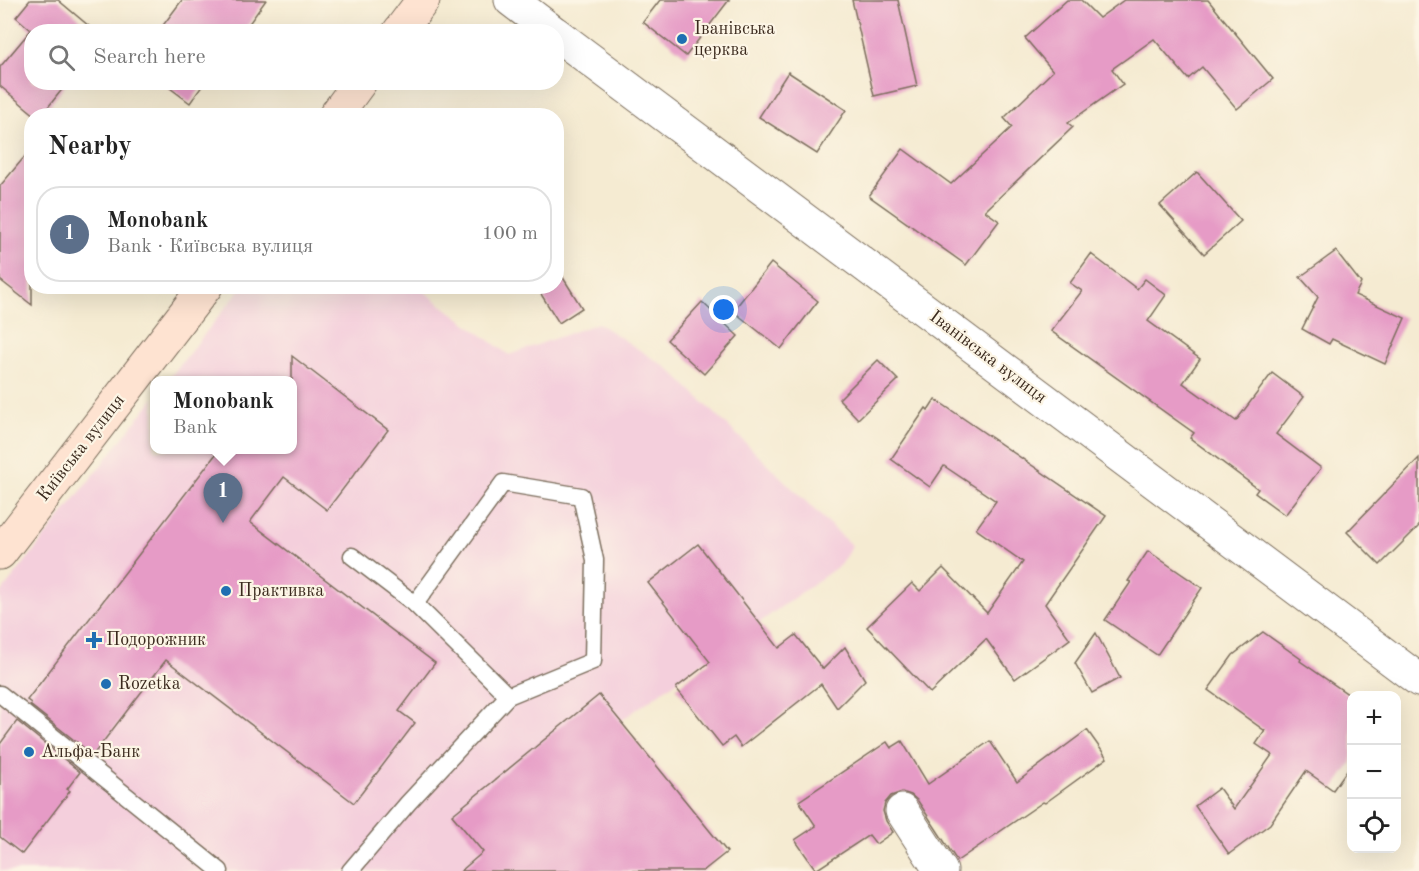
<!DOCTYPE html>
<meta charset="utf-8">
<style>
:root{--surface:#fff;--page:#f2f2f2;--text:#222;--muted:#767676;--line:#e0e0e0;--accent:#0f766e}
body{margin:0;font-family:"Old Standard TT",serif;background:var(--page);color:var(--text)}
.controls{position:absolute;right:18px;bottom:18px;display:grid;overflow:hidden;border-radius:12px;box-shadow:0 6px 24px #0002}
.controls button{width:54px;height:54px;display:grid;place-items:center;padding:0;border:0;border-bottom:2px solid var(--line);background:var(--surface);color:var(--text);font:30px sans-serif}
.you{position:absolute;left:724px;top:310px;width:21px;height:21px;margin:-15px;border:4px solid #fff;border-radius:50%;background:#1a73e8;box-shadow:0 0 0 9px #1a73e833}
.badge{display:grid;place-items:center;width:39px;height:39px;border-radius:50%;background:var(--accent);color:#fff;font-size:20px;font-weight:700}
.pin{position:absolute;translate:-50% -50px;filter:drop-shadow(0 2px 3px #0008)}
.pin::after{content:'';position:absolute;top:32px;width:21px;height:18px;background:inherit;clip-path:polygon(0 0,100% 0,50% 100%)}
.popup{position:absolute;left:150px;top:376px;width:147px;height:78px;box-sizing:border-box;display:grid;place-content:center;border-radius:12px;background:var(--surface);filter:drop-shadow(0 2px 4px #0005);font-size:20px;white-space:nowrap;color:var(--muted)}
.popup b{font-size:22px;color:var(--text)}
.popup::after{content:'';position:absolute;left:50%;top:100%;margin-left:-12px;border:12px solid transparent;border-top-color:var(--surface)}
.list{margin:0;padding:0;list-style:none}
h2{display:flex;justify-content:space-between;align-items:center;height:78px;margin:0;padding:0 24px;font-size:26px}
h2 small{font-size:20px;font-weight:400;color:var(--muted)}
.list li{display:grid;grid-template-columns:39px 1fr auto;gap:18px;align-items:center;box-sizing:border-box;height:96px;margin:0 12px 12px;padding:0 12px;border:2px solid var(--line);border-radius:24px}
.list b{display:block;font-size:22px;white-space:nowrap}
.list p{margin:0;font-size:20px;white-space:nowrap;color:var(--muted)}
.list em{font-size:20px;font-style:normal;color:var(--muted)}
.icon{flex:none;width:33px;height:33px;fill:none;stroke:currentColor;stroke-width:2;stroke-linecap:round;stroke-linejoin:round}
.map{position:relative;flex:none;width:1419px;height:871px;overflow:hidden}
.search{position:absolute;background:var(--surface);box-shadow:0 6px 24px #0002;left:24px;top:24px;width:540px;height:66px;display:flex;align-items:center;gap:15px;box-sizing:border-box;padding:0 21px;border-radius:24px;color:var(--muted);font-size:22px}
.panel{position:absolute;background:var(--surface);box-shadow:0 6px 24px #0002;left:24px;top:108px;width:540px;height:186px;border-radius:24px}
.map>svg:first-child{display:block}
.built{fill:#f4cfdc}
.building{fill:#e69bc6}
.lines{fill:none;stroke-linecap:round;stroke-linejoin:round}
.service-casing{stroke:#7c6e5d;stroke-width:19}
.minor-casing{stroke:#7c6e5d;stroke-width:35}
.secondary-casing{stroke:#7c6e5d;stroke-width:35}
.service{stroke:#fff;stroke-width:16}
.minor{stroke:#fff;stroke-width:33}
.secondary{stroke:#fee3d1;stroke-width:33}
.poi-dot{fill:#1f6fb2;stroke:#fcf5e5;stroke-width:2}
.labels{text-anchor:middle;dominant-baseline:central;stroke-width:4.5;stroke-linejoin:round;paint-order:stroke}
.poi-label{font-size:18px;fill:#3b2a1e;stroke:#fcf5e5;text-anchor:start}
.street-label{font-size:18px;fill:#3b2a1e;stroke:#fcf5e5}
</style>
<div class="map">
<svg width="1419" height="871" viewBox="0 0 1419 871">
<rect width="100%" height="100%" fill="#fcf5e5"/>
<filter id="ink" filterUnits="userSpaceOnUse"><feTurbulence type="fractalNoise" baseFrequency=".0167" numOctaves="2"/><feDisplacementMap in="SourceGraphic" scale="12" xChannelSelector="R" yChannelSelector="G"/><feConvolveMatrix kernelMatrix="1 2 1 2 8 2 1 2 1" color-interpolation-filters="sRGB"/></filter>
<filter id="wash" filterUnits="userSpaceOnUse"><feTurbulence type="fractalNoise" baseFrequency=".008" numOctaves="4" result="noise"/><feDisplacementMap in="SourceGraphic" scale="24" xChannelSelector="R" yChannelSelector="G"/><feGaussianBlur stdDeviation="1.35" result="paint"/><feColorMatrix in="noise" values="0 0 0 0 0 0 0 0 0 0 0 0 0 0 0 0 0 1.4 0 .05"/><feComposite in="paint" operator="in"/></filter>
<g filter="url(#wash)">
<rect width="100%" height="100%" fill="#f5ebd2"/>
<polygon class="built" points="242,287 418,287 509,355 598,323 669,369 852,546 840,565 626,717 465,871 0,871 0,594 154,398 154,450 292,450 292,380 168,380"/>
<g id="blocks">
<g class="building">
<polygon points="30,0 58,0 96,32 32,32 32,82 68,82 41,116 36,116 0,86 0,67 31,30 16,17"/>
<polygon points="182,0 266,0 243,32 158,32"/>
<polygon points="660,0 729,0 686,56 643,22"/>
<polygon points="852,0 898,0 917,86 874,96"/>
<polygon points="1067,0 1081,0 1099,18 1124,0 1208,0 1273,79 1237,109 1202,67 1188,79 1154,39 1112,69 1123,84 1068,123 1073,127 985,211 999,221 966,265 869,196 903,149 951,184 1012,127 1004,118 1053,71 1025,38"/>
<polygon points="788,72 846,110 817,154 759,117"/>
<polygon points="162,82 205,82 190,103"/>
<polygon points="32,148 32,305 0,280 0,186"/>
<polygon points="1197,172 1241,221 1204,254 1160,205"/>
<polygon points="1336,251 1361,283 1355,295 1405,318 1385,364 1332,339 1329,344 1302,329 1318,297 1300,277"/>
<polygon points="1091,254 1137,289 1145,279 1166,295 1148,321 1200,359 1183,383 1236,421 1272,373 1304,397 1276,434 1321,468 1285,515 1255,493 1258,489 1190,438 1194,433 1051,331 1082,291 1070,283"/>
<polygon points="771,263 818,301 781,349 733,311"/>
<polygon points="562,276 582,308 559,323 539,291 545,286 556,286 556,279"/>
<polygon points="702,302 738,336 704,374 667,340"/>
<polygon points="292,356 388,430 327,510 284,477 250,522 435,663 399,711 415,723 354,803 166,660 93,755 30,705 31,703 27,700 219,450 292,450"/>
<polygon points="878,360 898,380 858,419 839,399"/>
<polygon points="935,399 1106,516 1045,604 1070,639 1015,679 986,639 930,693 867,627 912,583 920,591 943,568 987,613 1023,562 976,529 996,501 944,466 930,487 891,459 926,408 928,410"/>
<polygon points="1419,458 1419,526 1380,565 1347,532"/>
<polygon points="698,544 779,648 796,635 823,669 845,647 865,680 837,708 821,684 741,747 734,737 722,746 676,688 710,662 648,583"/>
<polygon points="1148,551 1202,588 1157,655 1105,620 1131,582 1128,581"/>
<polygon points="1263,632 1301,659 1300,661 1352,697 1352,763 1333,790 1306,771 1270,824 1229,854 1195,806 1219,788 1234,809 1272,755 1256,744 1265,731 1208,690 1233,655"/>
<polygon points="1096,633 1120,678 1092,693 1075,663"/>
<polygon points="599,695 727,852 703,871 461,871 483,852 452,815"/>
<polygon points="17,721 80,772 67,789 70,791 22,854 0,837 0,744"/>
<polygon points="1087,730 1107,758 1045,803 1043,802 957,861 918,801 911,795 902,792 891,796 885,803 883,811 886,821 893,832 876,844 869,835 816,870 795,840 816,826 799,801 887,742 891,748 902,741 928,784 990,741 1017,782"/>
</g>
</g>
</g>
<g filter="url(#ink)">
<use href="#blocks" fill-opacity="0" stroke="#7c6e5d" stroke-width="1.5"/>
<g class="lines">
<defs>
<g id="service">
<polyline points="415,604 503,483 581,496 595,560 593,661 508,696"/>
<polyline points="0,694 220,871"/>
<polyline points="350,871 408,803 508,696 415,604 352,556"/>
</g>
<g id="minor">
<polyline points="511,0 553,32"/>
<polyline points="556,34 1419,680"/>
<polyline points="902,811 941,871"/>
</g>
<g id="secondary">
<polyline points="399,32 423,0"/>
<polyline points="335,116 360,82"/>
<polyline points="0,553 206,286"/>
</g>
</defs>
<use href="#service" class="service-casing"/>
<use href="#minor" class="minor-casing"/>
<use href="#secondary" class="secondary-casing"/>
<use href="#service" class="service"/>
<use href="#minor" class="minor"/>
<use href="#secondary" class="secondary"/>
</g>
</g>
<g class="poi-dot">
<circle cx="682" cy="39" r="6"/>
<circle cx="226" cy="591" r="6"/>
<path d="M91 631h6v6h6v6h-6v6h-6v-6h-6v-6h6z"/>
<circle cx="106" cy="684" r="6"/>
<circle cx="29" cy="752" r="6"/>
</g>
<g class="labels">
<g class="poi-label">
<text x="694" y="29">Іванівська<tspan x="694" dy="21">церква</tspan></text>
<text x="238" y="591">Практивка</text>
<text x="106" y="640">Подорожник</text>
<text x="118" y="684">Rozetka</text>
<text x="41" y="752">Альфа-Банк</text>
</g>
<g class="street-label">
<text transform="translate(988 357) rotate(37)">Іванівська вулиця</text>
<text transform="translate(81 448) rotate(-52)">Київська вулиця</text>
</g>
</g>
</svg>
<div class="controls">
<button>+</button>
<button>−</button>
<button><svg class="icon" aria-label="locate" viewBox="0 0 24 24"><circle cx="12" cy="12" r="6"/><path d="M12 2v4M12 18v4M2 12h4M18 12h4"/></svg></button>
</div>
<div class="you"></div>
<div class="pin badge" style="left:223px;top:523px;background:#5c6f8a">1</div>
<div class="popup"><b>Monobank</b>Bank</div>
<div class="search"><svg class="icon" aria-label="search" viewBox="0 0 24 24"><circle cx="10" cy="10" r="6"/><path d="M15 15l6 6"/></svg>Search here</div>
<section class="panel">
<h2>Nearby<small></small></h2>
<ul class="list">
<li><span class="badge" style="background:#5c6f8a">1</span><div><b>Monobank</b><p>Bank · Київська вулиця</p></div><em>100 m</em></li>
</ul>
</section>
</div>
